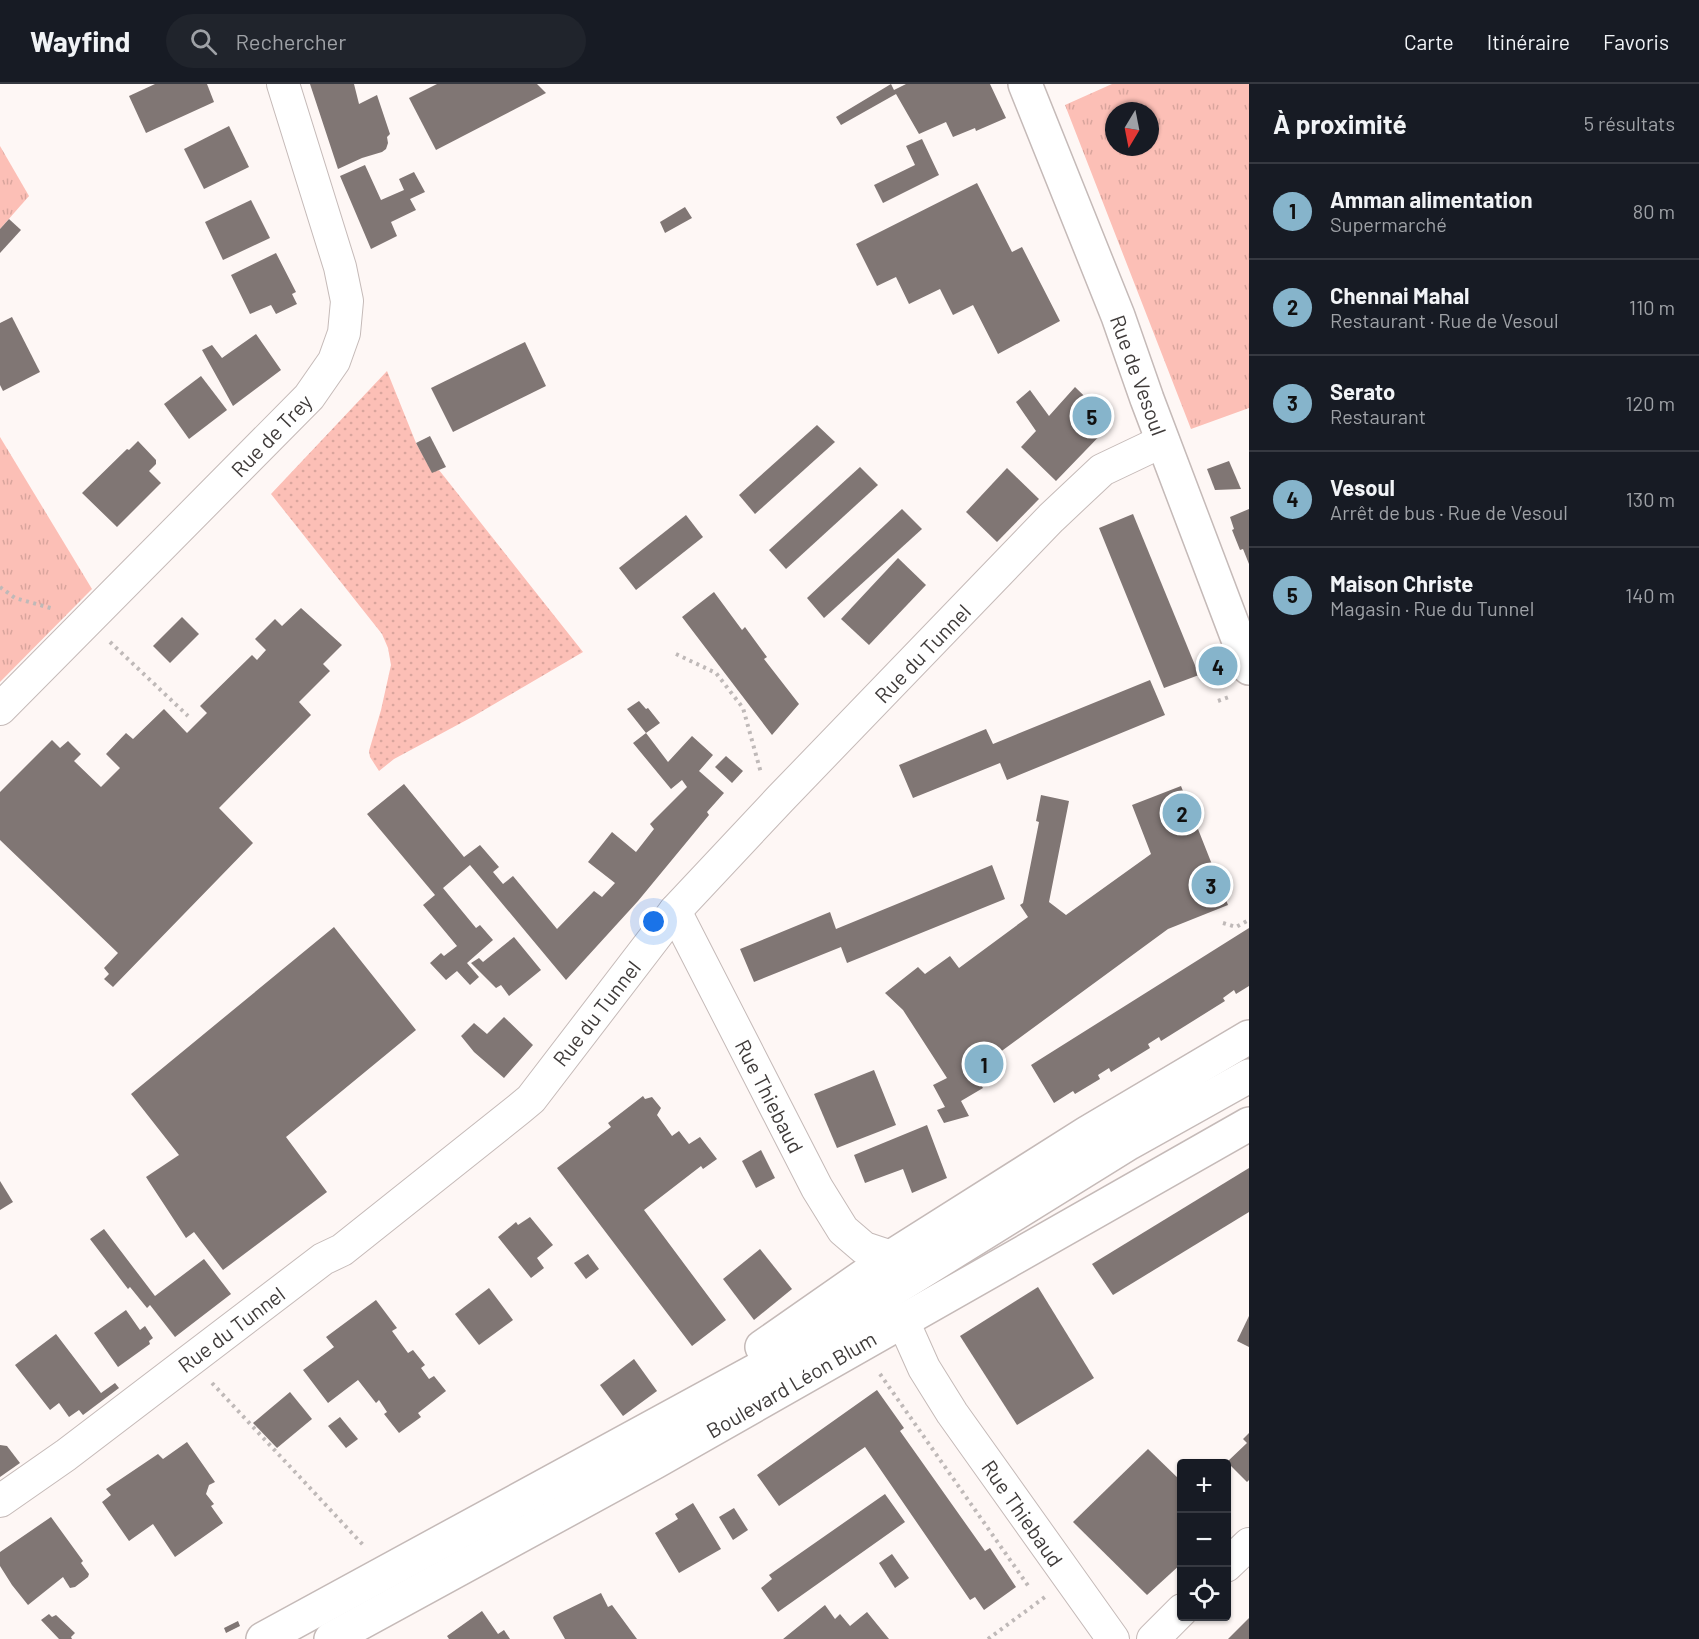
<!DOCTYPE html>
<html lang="fr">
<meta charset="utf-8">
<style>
:root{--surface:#171b24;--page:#20242c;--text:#f1f3f6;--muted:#9ea1a6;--line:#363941;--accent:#86b4cb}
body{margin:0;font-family:Barlow,sans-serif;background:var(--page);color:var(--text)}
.controls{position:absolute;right:18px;bottom:18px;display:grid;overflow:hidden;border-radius:6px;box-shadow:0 2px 4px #0004}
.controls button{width:54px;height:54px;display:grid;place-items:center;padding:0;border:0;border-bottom:2px solid var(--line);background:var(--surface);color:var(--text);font:30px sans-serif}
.compass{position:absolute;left:1105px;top:18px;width:54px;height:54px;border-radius:50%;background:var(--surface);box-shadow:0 2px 4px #0004;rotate:190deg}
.you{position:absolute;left:654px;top:838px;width:21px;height:21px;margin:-15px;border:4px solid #fff;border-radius:50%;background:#1a73e8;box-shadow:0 0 0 9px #1a73e833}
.badge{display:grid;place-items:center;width:39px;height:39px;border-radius:50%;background:var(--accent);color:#111;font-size:20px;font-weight:700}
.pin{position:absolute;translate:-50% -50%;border:3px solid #fff;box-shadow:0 2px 6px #0006}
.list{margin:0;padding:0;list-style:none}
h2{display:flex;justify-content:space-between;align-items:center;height:78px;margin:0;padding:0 24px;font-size:26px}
h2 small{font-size:20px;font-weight:400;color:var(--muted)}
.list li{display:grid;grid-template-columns:39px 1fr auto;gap:18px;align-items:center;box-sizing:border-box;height:96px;padding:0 24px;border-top:2px solid var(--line)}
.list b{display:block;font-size:22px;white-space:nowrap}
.list p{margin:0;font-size:20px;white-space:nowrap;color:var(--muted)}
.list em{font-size:20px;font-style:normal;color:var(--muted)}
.icon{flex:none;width:33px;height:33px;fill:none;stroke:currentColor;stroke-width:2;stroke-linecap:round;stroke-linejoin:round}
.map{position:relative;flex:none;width:1249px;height:1555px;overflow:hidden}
header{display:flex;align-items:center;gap:36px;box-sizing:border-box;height:84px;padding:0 30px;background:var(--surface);border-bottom:2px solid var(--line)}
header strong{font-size:28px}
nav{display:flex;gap:33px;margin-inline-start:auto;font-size:21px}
.search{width:420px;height:54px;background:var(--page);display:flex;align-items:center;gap:15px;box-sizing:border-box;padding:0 21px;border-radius:33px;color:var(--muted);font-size:22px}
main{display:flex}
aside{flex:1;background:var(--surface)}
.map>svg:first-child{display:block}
.grass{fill:url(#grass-dots)}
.park{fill:url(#park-tufts);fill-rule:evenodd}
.building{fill:#807674}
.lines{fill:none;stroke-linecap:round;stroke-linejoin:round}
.minor-casing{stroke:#c5bab8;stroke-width:34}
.major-casing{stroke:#c5bab8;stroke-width:36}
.path{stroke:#bfb9b8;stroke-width:4;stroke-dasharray:3 4.5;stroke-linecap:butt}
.minor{stroke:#fff;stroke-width:32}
.major{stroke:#fff;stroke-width:33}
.labels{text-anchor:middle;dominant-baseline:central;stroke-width:6;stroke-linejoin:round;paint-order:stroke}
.street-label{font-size:21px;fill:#3f3b3a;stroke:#fff}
</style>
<header>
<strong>Wayfind</strong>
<div class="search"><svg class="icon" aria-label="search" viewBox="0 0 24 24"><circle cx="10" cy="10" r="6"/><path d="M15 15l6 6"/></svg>Rechercher</div>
<nav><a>Carte</a><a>Itinéraire</a><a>Favoris</a></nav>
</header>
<main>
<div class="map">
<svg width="1249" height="1555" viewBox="0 0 1249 1555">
<defs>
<pattern id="grass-dots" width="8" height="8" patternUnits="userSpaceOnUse" patternTransform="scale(1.5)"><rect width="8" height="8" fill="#fcbfb6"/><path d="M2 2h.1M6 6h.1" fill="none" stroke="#d9a59d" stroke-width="1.8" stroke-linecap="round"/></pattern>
<pattern id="park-tufts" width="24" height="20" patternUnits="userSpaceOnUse" patternTransform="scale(1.5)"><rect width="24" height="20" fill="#fcbfb6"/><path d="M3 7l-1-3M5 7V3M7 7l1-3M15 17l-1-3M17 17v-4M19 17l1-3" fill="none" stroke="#d9a59d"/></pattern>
</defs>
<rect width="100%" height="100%" fill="#fef7f5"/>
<polygon class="grass" points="387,287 416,359 432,388 439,386 583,568 474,632 394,675 379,687 370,673 369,667 381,626 391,581 388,564 382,550 271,410"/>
<g class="park">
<path d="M1112,0H1249V324L1191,345L1065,21ZM1114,27H1150V63H1114Z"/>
<polygon points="0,62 29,112 0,145"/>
<polygon points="0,353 92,505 0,598"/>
</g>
<g class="building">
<polygon points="155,0 207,0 214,18 146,49 129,12"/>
<polygon points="310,0 354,0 359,20 377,11 390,50 387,53 388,59 386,65 382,68 362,74 338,85"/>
<polygon points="437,0 537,0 546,9 436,66 409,14"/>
<polygon points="891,0 894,6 906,0 990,0 1006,34 976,47 975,44 953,53 946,38 919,50 896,10 841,41 836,33"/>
<polygon points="229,42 249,83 204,105 184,65"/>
<polygon points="922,55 939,91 883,119 874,101 915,81 906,62"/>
<polygon points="365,81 381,116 404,106 399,95 414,88 425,108 410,115 416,126 391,138 397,152 371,165 340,92"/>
<polygon points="977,99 1012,168 1022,163 1060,237 998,270 973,221 953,231 940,205 909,220 896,193 877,202 856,160"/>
<polygon points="251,116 270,154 223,176 205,138"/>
<polygon points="685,123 692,134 665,149 660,138"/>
<polygon points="9,135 21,146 0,169 0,145"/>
<polygon points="276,169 296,208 292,210 297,220 276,230 271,221 250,230 231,191"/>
<polygon points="12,233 40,288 3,307 0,301 0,239"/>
<polygon points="256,250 281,286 233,322 202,266 212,261 222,274"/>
<polygon points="525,258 546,302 453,348 431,304"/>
<polygon points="201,292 227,326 189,355 164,320"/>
<polygon points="1075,303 1112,339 1056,397 1021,363 1036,347 1016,318 1030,306 1049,332"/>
<polygon points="817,341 835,358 755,430 739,411"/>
<polygon points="430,352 446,383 432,389 416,359"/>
<polygon points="138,357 156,376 156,380 149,387 161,399 117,443 82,409 127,365 129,366"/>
<polygon points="1229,377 1241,405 1215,406 1207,385"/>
<polygon points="860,383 878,401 786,485 769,466"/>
<polygon points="1007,384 1039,415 997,458 966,428"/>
<polygon points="902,425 922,445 824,534 807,514"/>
<polygon points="1249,425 1249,480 1243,465 1240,466 1232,446 1234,445 1230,433"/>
<polygon points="1133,430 1199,591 1164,604 1099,444"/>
<polygon points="686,431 703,453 636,506 619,484"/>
<polygon points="898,474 926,501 869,561 841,535"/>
<polygon points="714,508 742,546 745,543 767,573 764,575 799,620 772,651 682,533"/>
<polygon points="301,524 342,561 323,580 330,587 299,618 311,631 219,724 253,759 113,903 104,895 109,890 104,884 118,869 0,756 0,708 52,656 60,664 68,657 81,670 74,677 101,703 120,684 106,670 126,649 133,655 164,625 187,649 207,629 200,622 252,571 257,576 266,566 255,555 275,535 282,542"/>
<polygon points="182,533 199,550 170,579 153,562"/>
<polygon points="1150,596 1165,631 1007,696 1000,679 913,714 899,681 986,645 993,660"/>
<polygon points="639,617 646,625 648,624 660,639 646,649 627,625"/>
<polygon points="646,649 668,678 692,652 713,671 699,687 724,709 707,728 709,731 638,817 566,896 470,781 443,804 476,844 480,841 493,856 467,879 479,893 470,901 457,887 446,896 430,879 441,869 444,872 457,862 423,821 435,811 367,730 404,700 464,773 480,761 499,783 493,788 503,800 513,792 557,845 594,807 602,813 615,799 588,778 612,748 636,768 654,745 650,740 687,703 682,696 671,705 633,659"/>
<polygon points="726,672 743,687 732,699 715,683"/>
<polygon points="1181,702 1228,821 1168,845 973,988 983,1004 961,1017 969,1032 944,1039 937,1026 945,1023 933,1001 947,994 903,926 885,909 918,883 925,890 950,872 959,884 1028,833 1020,821 1023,819 1039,738 1036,737 1041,711 1069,717 1049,818 1066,831 1151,770 1132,721"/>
<polygon points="992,781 1005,815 847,879 841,863 754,898 740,865 830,828 836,845"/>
<polygon points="334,843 416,946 286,1053 327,1108 223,1186 194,1148 186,1154 146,1093 179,1071 131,1010"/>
<polygon points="1249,844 1249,902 1236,910 1234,906 1223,914 1225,917 1161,957 1159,953 1148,960 1150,964 1111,988 1109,984 1098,991 1100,995 1075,1010 1073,1007 1054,1019 1031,981"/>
<polygon points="514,853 541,886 509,912 501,901 496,904 471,879 479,874 483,878"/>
<polygon points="504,933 533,961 504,994 474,968 461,952 474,939 487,950"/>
<polygon points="874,986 896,1041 837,1064 814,1010"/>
<polygon points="643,1012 645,1015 652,1013 661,1024 657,1031 672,1052 679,1047 689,1060 700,1053 717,1075 703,1085 701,1082 644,1126 726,1236 692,1262 557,1084 611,1043 608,1039"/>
<polygon points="927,1041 947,1094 912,1109 903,1085 865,1099 854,1071"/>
<polygon points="761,1066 775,1094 756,1104 742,1077"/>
<polygon points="1249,1084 1249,1128 1113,1211 1092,1180"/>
<polygon points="0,1097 13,1118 0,1126"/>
<polygon points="530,1133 553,1161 537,1174 544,1184 531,1194 498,1153 516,1138 518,1141"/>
<polygon points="104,1145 155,1212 204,1175 231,1210 175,1253 150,1221 147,1224 130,1203 128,1205 90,1155"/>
<polygon points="760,1165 792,1205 754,1236 723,1195"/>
<polygon points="588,1170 599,1185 586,1195 574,1179"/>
<polygon points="1038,1203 1094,1294 1017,1341 960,1252"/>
<polygon points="489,1204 513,1236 479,1261 455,1230"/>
<polygon points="376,1216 397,1244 392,1247 408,1269 413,1266 425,1281 421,1284 429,1295 434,1292 446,1307 418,1329 421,1333 399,1349 384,1330 387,1328 379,1316 376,1319 358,1296 328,1319 303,1286 334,1263 326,1253"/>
<polygon points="126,1226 140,1246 145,1242 153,1254 149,1257 150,1260 118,1283 94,1249"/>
<polygon points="1249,1232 1249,1263 1237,1257"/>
<polygon points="56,1250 101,1309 115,1299 119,1304 83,1331 79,1326 69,1333 59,1319 50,1326 15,1281"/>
<polygon points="634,1275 657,1307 623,1332 600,1301"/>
<polygon points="877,1306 904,1344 900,1347 985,1467 990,1464 1016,1503 984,1526 975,1513 970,1516 865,1363 779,1422 757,1391"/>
<polygon points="290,1308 312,1335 277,1364 253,1339"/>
<polygon points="340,1333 358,1355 346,1364 328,1342"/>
<polygon points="1249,1349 1249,1396 1247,1398 1227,1378 1247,1359 1243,1355"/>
<polygon points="187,1358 215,1398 209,1401 206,1410 214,1420 211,1422 223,1439 175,1473 153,1440 129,1457 102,1418 111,1411 106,1405 158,1370 163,1375"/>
<polygon points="0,1361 7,1362 20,1379 0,1393"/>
<polygon points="1148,1365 1182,1398 1182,1479 1147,1511 1073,1438"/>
<polygon points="885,1410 905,1438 778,1528 761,1504 772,1495 769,1491"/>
<polygon points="693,1419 721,1465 679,1489 655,1449 678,1435 675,1430"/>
<polygon points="734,1424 748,1446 733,1456 719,1433"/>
<polygon points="51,1433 83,1477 81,1479 89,1490 88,1493 75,1503 70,1504 63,1493 28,1521 12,1501 0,1482 0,1468"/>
<polygon points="892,1470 909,1494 895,1504 879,1479"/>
<polygon points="601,1509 608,1523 612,1521 637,1555 565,1555 553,1534 554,1532"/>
<polygon points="825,1521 835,1535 840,1530 850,1542 867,1528 889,1555 783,1555"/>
<polygon points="482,1527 498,1550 504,1546 510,1555 449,1555 447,1552"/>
<polygon points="49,1530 52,1533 56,1531 75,1549 71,1553 72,1555 59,1555 41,1536"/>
<polygon points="1249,1534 1249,1555 1228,1555"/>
<polygon points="238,1537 240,1542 226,1549 224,1544"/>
</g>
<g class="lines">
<defs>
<g id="minor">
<polyline points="0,625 309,313 334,277 344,249 347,217 340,183 283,0"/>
<polyline points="675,827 817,1104 843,1146 864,1164 891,1173"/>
<polyline points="903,1237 924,1284 952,1329 1113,1555"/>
<polyline points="0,1417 66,1371 323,1175 342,1166 519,1025 531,1015 675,827 780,715 1051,434 1102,386 1163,357"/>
<polyline points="1226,1482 1249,1460"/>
<polyline points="1153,1555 1182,1526"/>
</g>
<g id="major">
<polyline points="1025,0 1118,232 1147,315 1249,584"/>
<polyline points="762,1263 891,1173 1087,1049 1249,953"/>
<polyline points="263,1555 810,1257 1129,1059 1249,992"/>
<polyline points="331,1555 655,1378 1249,1040"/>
</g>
</defs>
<use href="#minor" class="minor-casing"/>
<use href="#major" class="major-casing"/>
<g class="path">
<polyline points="0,503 15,514 54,525"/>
<polyline points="110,558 188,632"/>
<polyline points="676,570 716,589 743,624 761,689"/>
<polyline points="1218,617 1232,612"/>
<polyline points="1223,839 1236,843 1249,836"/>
<polyline points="880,1290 1029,1503"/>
<polyline points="212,1299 365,1463"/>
<polyline points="988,1555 1045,1513"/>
</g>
<use href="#minor" class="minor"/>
<use href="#major" class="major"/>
</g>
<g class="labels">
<g class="street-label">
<text transform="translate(1139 291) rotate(70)">Rue de Vesoul</text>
<text transform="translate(271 351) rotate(-46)">Rue de Trey</text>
<text transform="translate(922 569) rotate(-46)">Rue du Tunnel</text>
<text transform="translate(596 929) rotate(-52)">Rue du Tunnel</text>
<text transform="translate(770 1012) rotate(63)">Rue Thiebaud</text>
<text transform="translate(231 1245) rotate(-37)">Rue du Tunnel</text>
<text transform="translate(791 1300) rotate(-30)">Boulevard Léon Blum</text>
<text transform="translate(1023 1429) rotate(55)">Rue Thiebaud</text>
</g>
</g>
</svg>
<div class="controls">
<button>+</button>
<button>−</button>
<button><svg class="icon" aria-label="locate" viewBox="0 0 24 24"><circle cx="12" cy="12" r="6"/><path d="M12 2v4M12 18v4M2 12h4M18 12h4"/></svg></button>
</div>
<svg class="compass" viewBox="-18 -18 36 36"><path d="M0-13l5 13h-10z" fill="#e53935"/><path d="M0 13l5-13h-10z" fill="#9ea1a6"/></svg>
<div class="you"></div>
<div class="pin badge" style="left:984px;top:980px">1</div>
<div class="pin badge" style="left:1182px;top:729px">2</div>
<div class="pin badge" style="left:1211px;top:801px">3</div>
<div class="pin badge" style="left:1218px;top:582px">4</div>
<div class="pin badge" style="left:1092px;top:332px">5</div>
</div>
<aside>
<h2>À proximité<small>5 résultats</small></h2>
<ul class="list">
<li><span class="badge">1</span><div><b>Amman alimentation</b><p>Supermarché</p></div><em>80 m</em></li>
<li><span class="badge">2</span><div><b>Chennai Mahal</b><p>Restaurant · Rue de Vesoul</p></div><em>110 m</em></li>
<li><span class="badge">3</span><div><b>Serato</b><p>Restaurant</p></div><em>120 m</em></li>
<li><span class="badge">4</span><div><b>Vesoul</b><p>Arrêt de bus · Rue de Vesoul</p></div><em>130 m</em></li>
<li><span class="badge">5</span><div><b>Maison Christe</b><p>Magasin · Rue du Tunnel</p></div><em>140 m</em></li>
</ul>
</aside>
</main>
